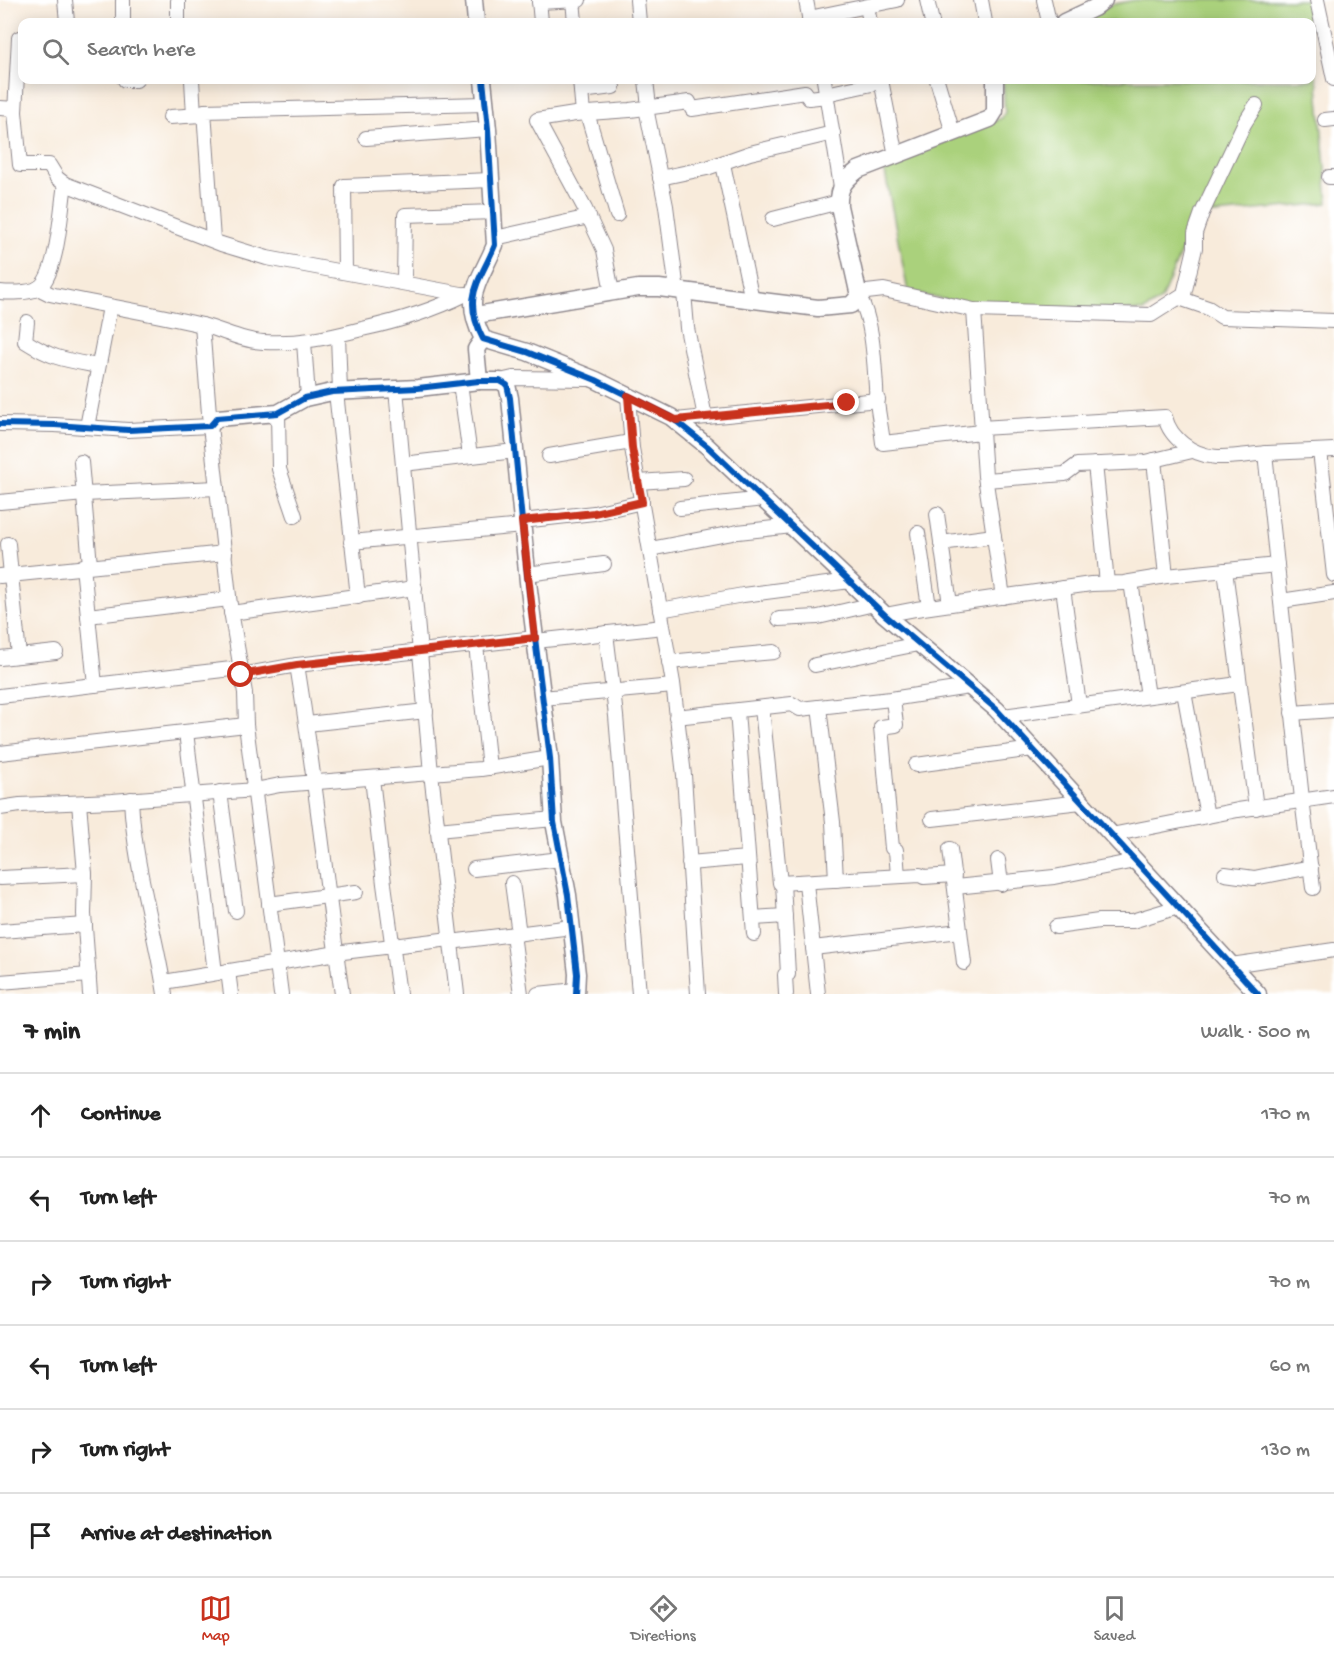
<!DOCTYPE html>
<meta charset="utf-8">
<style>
:root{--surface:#fff;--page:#f2f2f2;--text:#222;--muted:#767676;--line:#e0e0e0;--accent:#c8321e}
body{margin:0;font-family:"Gochi Hand",sans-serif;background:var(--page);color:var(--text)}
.stop{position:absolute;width:18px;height:18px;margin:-14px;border:4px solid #c8321e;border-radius:50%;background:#fff}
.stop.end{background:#c8321e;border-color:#fff;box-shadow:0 2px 6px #0008}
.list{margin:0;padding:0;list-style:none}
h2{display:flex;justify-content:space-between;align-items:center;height:78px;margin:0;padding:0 24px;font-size:26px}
h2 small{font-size:20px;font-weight:400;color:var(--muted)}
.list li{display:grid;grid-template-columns:39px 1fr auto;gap:18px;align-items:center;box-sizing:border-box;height:84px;padding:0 24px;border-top:2px solid var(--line)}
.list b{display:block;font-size:22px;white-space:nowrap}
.list em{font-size:20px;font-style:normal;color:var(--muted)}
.icon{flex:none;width:33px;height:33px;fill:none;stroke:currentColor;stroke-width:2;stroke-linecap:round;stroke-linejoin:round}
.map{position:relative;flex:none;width:1334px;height:994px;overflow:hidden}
.search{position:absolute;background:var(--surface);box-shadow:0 3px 15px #0003;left:18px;right:18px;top:18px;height:66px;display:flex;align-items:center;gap:15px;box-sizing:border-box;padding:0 21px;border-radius:12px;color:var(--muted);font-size:22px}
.sheet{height:582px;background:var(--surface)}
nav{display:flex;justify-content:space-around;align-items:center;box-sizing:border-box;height:84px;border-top:2px solid var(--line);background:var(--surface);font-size:16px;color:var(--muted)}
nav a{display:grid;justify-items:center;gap:3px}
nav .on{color:var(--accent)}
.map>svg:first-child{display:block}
.green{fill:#aad17b;stroke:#667a5b;stroke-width:1.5}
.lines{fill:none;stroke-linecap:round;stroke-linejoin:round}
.minor-casing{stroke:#8d868b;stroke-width:16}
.tertiary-casing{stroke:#8d868b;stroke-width:19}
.minor{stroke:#fff;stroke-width:14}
.tertiary{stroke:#fff;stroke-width:16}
.cycleway-casing{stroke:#fff;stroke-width:10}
.cycleway{stroke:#0057b8;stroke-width:6}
.route{stroke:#c8321e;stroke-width:8}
</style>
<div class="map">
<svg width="1334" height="994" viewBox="0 0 1334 994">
<rect width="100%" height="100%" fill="#fff"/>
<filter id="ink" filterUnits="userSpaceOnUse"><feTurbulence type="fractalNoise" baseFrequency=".0167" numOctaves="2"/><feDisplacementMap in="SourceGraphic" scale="12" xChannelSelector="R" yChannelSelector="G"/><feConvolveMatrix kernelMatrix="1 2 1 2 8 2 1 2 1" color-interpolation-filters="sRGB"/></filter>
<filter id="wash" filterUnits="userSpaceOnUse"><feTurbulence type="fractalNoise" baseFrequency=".008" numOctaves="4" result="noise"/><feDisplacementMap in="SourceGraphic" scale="24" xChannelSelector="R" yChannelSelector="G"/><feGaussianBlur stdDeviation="1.35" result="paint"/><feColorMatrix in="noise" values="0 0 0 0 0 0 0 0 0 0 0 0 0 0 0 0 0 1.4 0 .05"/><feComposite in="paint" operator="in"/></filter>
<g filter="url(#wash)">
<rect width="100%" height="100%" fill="#f8ebdb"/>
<g class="green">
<polygon points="1135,0 1311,0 1318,26 1312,28 1312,22 1075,22 1110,5"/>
<polygon points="1312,56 1318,85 1328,203 1196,216 1161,300 1144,311 970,305 908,292 884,167 1002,118 1005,112 1003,80 1312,80"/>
</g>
</g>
<g filter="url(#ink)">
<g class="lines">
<defs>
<g id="minor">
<polyline points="65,0 67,22"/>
<polyline points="123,0 123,22"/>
<polyline points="178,0 178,22"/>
<polyline points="539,0 541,22"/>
<polyline points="573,0 575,22"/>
<polyline points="637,0 639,22"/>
<polyline points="806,0 810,22"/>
<polyline points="927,0 932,22"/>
<polyline points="981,0 985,22"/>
<polyline points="1044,0 1049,22"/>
<polyline points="1317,0 1334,79"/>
<polyline points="539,2 579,0"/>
<polyline points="867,7 870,22"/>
<polyline points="809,18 897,0"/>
<polyline points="22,40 19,38 15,112 20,165 49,165 57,178 65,184 221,244 267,258 472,296"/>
<polyline points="125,80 136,80"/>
<polyline points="192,80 194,115"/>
<polyline points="580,80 583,113"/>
<polyline points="646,80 649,107"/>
<polyline points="824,80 841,187"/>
<polyline points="881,80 896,156"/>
<polyline points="937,80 953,133"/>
<polyline points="581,91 613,87"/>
<polyline points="826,94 881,82"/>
<polyline points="0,108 15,109"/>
<polyline points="646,108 666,206 677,291"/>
<polyline points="587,113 617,215"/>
<polyline points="170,117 201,115"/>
<polyline points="1325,120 1334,119"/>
<polyline points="366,138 488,129"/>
<polyline points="723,164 752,300"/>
<polyline points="1329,177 1334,177"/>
<polyline points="660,178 707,168 750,153 833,133"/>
<polyline points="773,219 839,202"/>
<polyline points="495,238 589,217"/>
<polyline points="213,240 204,111 485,104"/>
<polyline points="345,272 344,186 491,180"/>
<polyline points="404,282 405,215 494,212"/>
<path d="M38,288L50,294C100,305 153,313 202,325C222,330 242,341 263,342C300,344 327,338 362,329C399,321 432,311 466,294"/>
<path d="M0,292C10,293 28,293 37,289C58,278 61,206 65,184"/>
<polyline points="612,292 604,250 585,209 537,120 575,114 630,110 689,102 692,109 805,92 809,98 827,96"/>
<polyline points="684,292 687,328 705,417"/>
<polyline points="858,293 884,290 974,310 1151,315 1184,294 1195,248 1195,233 1202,213 1244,124 1256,105"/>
<path d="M859,296C873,322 874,359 876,387C876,405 881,424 883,443L981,432"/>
<polyline points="1179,298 1208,308 1222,317 1334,321"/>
<polyline points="974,310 985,476 1003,597"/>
<path d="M27,322L25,341C53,359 66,360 98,366"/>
<polyline points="202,325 210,426 230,605 245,693 246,725 281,994"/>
<polyline points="338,336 340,391"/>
<polyline points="304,342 308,397"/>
<polyline points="500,381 513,378 588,379"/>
<polyline points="460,383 470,456"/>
<polyline points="396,389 431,773 457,994"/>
<polyline points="336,392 358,597"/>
<polyline points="628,396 632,448 673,683 684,775 698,994"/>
<polyline points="278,413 279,469 295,516"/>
<polyline points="676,420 878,400"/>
<polyline points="0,424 55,425 128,430 210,426"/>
<polyline points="87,427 110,307"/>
<path d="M981,428L1165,417C1168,429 1174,436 1183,444C1209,465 1237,455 1268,453C1290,452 1312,451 1334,450"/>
<polyline points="1320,451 1334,575"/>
<polyline points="1265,453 1302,799 1313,888"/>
<polyline points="549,456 631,442"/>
<polyline points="1154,460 1166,576"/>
<polyline points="81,462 90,565"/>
<polyline points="403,464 515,451"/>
<polyline points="1095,464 1107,583"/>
<polyline points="986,480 1065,474 1077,465 1146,462 1192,451"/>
<polyline points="638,482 684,479"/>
<polyline points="0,502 84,494 217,488"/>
<polyline points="680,508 764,499"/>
<polyline points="937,514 950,604"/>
<polyline points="522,521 594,513 642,502"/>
<polyline points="918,533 929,607"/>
<polyline points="351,542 523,526"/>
<polyline points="941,543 994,536"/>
<polyline points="8,544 19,656"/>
<polyline points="650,549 738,532 792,526"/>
<polyline points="83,566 95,685"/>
<polyline points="1225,570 1256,808"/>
<polyline points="527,574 604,564"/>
<polyline points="0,576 225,553"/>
<polyline points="1131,582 1148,696"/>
<polyline points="1063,588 1079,705"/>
<polyline points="1281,601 1334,593"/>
<polyline points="660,610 743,595 850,581"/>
<polyline points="231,613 415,588"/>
<polyline points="885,615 916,609 1091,584 1124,583 1166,576 1277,565"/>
<polyline points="88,616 229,599"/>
<polyline points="779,619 818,617 874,604"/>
<polyline points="606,633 616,716 639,994"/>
<polyline points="536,641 663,627"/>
<polyline points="476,645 489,768"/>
<polyline points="0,658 56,652"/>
<polyline points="669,662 774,652"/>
<path d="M297,665C315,774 326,885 342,994"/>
<polyline points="815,665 918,644"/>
<polyline points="241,675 297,665 535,638"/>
<polyline points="1184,692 1207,816"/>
<polyline points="0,696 240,668"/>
<polyline points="542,698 673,686"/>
<polyline points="893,699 896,725 881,727 892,848 896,850 898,876"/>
<polyline points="819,707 833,822 836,880"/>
<polyline points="762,708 780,883 920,875 924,877 954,875"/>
<polyline points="737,711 754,934"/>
<polyline points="1292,713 1334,710"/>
<polyline points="1003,716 1239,684"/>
<polyline points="676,717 792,704 800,709 891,699 969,687"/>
<polyline points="307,724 426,711"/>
<polyline points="186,732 215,973"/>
<polyline points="0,753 246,725"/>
<polyline points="916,765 1033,749"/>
<polyline points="372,778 384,884 399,994"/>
<polyline points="220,792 236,911"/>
<path d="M131,799C134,865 155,929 165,994"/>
<polyline points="79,803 85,874 84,914 90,994"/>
<polyline points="0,808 20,805 112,801 255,790 280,785 481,769 550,758"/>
<polyline points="932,819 1081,802"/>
<polyline points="437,830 554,819"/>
<polyline points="1111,835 1238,810 1334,796"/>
<polyline points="950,849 964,963"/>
<polyline points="998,860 1001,884"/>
<polyline points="689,863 747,858"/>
<polyline points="474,869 561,859"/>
<polyline points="1225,874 1254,878 1311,867"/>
<polyline points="0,878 85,874"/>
<polyline points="512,883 519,934"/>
<polyline points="783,883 788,974 785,975 786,994"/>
<polyline points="806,883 818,994"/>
<polyline points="955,887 1054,877 1135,861"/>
<polyline points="269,904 356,892"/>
<polyline points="753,918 785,916"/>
<polyline points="1056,927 1099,921 1132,921 1178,907"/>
<polyline points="0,931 85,925"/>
<polyline points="513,934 521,994"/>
<polyline points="450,942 572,927"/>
<polyline points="813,948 960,931"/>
<polyline points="1231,965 1334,950"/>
<polyline points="228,971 231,994"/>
<polyline points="0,982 89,975"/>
<polyline points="164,982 343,952 450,939"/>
<polyline points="538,994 576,990"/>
</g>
<g id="tertiary">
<polyline points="474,0 476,22"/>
<polyline points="1064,22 1094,8 1104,0"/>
<path d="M483,80L488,129L495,245C480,282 461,296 483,339L527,352L596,380L671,417L707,446L885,615L996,709L1258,994"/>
<path d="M476,315L638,288H659L818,308L851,305L859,296L839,206C838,188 844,181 858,170L990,119L995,111V80"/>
<polyline points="479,381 476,349 483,339"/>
<polyline points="210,426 217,418 278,413 305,398 332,392 418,388 479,381 500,381 507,385 510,398 528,582 550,758 554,822 568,895 577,974 576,994"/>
</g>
</defs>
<use href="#minor" class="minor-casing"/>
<use href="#tertiary" class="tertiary-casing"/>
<use href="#minor" class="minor"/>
<use href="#tertiary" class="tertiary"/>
<defs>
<g id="cycleway">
<path d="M483,80L488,129L495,245C480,282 461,296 483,339L527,352L596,380L671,417L707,446L885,615L996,709L1258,994"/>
<polyline points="0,424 55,425 128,430 210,426 217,418 278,413 305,398 332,392 418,388 479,381 500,381 507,385 510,398 528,582 550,758 554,822 568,895 577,974 576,994"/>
</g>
</defs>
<use href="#cycleway" class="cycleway-casing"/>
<use href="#cycleway" class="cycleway"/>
</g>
</g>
<g class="lines" filter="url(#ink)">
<polyline class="route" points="241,675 297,665 535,638 522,521 594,513 642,502 632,448 628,396 676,420 847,403"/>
</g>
</svg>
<div class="stop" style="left:241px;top:675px"></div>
<div class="stop end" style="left:847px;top:403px"></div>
<div class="search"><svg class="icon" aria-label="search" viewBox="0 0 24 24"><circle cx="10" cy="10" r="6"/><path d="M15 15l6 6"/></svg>Search here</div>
</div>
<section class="sheet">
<h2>7 min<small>Walk · 500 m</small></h2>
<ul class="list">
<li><svg class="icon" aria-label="ahead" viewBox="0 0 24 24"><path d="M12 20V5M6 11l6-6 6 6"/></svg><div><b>Continue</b></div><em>170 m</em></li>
<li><svg class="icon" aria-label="left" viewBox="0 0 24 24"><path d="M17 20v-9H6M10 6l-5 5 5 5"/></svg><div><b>Turn left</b></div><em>70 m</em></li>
<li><svg class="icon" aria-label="right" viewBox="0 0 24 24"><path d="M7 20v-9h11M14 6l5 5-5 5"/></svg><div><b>Turn right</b></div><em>70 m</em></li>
<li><svg class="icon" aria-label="left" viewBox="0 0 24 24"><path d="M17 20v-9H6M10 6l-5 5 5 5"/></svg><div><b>Turn left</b></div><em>60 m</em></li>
<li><svg class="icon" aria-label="right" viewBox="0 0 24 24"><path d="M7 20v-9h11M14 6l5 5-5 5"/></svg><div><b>Turn right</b></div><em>130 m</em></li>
<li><svg class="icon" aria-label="arrive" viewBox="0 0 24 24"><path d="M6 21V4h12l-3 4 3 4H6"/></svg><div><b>Arrive at destination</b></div></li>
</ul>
</section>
<nav>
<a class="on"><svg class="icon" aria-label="map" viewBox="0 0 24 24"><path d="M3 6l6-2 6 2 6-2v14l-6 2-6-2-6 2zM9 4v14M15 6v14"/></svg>Map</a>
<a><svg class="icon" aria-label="directions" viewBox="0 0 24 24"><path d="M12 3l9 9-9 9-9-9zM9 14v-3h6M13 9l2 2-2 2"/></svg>Directions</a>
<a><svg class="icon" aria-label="saved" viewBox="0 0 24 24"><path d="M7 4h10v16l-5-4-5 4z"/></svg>Saved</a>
</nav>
